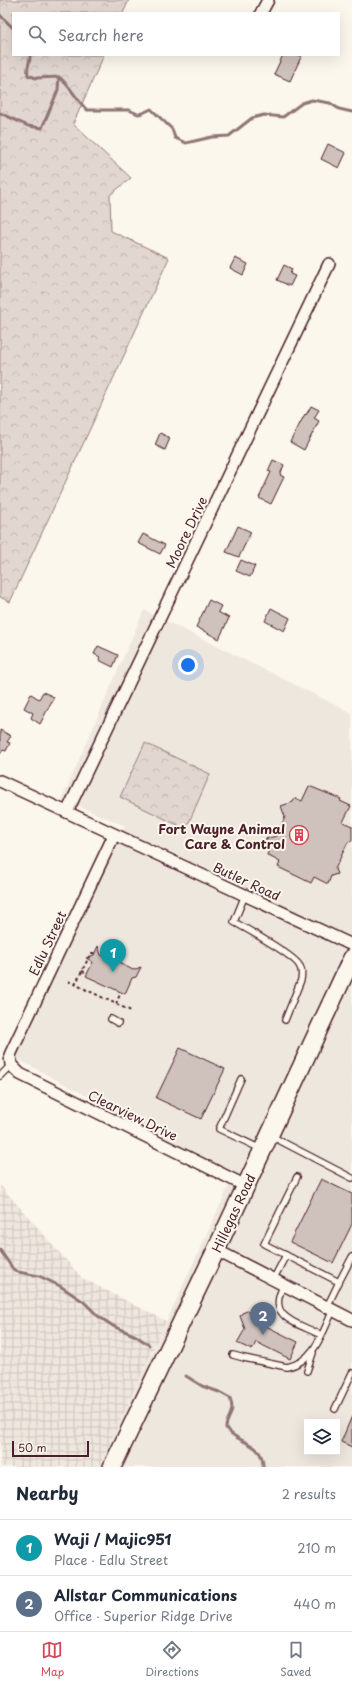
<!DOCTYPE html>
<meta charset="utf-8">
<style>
:root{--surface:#fff;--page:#f6f6f7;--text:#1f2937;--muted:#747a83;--line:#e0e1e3;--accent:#d1495b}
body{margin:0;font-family:"Playpen Sans",sans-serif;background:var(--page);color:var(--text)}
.controls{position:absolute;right:12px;bottom:12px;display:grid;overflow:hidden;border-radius:0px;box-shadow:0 4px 16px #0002}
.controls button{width:36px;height:36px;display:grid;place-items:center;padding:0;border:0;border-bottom:1px solid var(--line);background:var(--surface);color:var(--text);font:20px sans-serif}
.scale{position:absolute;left:12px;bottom:10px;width:77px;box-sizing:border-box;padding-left:4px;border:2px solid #4a1f2b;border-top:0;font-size:11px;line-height:14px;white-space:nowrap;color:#4a1f2b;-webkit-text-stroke:3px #fbf7ec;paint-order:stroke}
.you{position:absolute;left:188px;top:665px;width:14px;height:14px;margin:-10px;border:3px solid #fff;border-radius:50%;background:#1a73e8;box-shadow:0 0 0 6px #1a73e833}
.badge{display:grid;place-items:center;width:26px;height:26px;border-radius:50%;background:var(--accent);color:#fff;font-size:13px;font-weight:700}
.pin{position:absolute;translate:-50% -33px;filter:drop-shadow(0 1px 2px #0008)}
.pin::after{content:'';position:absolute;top:21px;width:14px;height:12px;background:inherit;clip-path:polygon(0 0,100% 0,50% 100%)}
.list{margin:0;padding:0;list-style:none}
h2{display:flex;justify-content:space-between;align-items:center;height:52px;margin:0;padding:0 16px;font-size:17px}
h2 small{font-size:13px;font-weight:400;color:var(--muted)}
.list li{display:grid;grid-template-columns:26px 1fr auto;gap:12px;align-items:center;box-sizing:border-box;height:56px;padding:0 16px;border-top:1px solid var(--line)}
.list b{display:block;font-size:15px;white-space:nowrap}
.list p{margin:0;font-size:13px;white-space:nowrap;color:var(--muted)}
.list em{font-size:13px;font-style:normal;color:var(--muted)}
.icon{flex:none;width:22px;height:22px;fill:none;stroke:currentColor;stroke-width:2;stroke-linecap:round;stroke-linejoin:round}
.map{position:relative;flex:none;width:352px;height:1467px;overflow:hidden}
.search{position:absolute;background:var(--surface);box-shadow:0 4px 16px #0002;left:12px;right:12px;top:12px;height:44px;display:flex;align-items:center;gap:10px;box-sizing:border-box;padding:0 14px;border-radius:0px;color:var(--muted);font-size:15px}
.sheet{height:164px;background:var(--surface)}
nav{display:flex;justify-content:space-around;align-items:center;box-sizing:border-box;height:56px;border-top:1px solid var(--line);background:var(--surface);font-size:11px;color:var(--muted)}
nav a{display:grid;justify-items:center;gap:2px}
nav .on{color:var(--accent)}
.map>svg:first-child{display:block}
.built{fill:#eee7de;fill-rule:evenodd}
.industrial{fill:url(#industrial-grid)}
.forest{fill:url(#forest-crowns);stroke:#967b7e}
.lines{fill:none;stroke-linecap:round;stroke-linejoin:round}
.stream{stroke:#907477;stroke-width:3}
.building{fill:#cfc2bc;stroke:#4a1f2b}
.lane-casing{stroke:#4a1f2b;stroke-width:8}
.street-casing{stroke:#4a1f2b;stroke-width:14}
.primary-casing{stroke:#4a1f2b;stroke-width:20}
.path{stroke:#4a1f2b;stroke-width:2;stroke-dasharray:3 3;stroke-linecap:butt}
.lane{stroke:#fbf7ec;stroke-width:5.5}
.street{stroke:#fbf7ec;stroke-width:11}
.primary{stroke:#fbf7ec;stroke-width:17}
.labels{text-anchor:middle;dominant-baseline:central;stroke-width:4;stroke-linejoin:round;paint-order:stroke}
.street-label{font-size:13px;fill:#4a1f2b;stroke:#fbf7ec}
.poi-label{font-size:13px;font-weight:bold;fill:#4a1f2b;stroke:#fbf7ec;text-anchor:end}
</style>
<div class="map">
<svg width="352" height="1467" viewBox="0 0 352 1467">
<defs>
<pattern id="industrial-grid" width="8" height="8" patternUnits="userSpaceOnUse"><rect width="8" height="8" fill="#eee7de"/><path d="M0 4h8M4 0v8" fill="none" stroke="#cec6bf"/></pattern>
<pattern id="forest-crowns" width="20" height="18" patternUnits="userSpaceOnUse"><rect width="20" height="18" fill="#e2d7d0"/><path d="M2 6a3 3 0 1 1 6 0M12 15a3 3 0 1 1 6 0" fill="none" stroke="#c3b8b3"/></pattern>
</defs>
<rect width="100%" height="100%" fill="#fbf7ec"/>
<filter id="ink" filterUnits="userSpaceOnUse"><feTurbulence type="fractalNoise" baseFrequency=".025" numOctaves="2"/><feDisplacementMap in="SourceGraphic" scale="8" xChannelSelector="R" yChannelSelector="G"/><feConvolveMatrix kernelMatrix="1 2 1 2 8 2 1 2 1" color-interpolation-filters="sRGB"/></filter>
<g filter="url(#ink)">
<path class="built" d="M144,610L352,713V1467H99L234,1175L10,1055L125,826L62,799ZM307,1422H337V1452H307Z"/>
<polygon class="industrial" points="0,1185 82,1278 166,1321 99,1467 0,1467"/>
<g class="forest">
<polygon points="0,0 129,0 123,13 13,13 13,55 104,55 73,124 131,178 110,195 111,231 169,258 10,602 0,597"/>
<polygon points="145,743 210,774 186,829 120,797"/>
</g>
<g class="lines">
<g class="stream">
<polyline points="0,15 13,28"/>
<path d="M30,55C31,62 26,66 28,75L36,78L59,77C72,88 75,98 87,110H129L138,114L143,113L151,109L172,129L175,138L186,143L212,137L229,136L252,118L264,115L283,117L302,103L312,100L330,103L339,109L352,112"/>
<polyline points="0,113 28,126 42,128 58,90 59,77"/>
<polyline points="0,1250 13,1269 18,1272 39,1276 60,1286 84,1302 98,1316 113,1326 136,1336 149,1345"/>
<path d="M186,1376L202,1386L219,1392L230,1398C236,1415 226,1416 226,1428C236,1444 264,1441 263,1467"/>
</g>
</g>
<g class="building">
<polygon points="283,55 302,55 290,81 274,74"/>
<polygon points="328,144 346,153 339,168 321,159"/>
<polygon points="235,258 248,264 243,275 230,268"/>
<polygon points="284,265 292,269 290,274 295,276 290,286 277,280"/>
<polygon points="311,406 319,410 314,418 319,421 304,450 290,442 305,414 306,415"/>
<polygon points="160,433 170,438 165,450 155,445"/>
<polygon points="273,460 284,465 280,475 284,477 271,504 259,498 271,472 268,471"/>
<polygon points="238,526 251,532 239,557 226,552"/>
<polygon points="143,534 165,545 160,554 138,543"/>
<polygon points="241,560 255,566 250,577 236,571"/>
<polygon points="209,600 221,606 218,612 229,618 219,639 196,627"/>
<polygon points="271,608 290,618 284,631 265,621"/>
<polygon points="98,646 118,655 113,667 99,660 100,657 94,654"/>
<polygon points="43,692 54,697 40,724 31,718 33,713 24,708 31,694 39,699"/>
<polygon points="0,730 11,736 7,742 10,743 6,751 3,750 0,754"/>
<polygon points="309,786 341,799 340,801 351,806 343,822 352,826 352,841 348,842 335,869 337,874 331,876 328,884 314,877 311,883 278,867 280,862 267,855 269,850 265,839 276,836 285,817 281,806 293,802 295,798 302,801"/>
<polygon points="98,946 101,955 115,961 120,959 121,964 133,970 141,967 136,977 132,978 125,994 86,976 93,962 86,958 94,955"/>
<polygon points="180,1048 225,1069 201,1119 156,1098"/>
<polygon points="321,1179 352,1194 352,1224 333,1263 290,1242"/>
<polygon points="247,1311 252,1314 260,1313 264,1325 298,1342 290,1359 256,1342 252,1350 237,1343 245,1329 240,1316 242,1313"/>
<polygon points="352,1416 352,1447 341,1442"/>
</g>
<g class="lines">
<defs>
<g id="lane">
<path d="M245,895L234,922C247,929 293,955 299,965C302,969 302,975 301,980L285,1020"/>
<polyline points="111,1019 118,1023"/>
<polyline points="0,1076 11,1065"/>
<polyline points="241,1079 219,1129 261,1149"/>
<polyline points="271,1136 352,1178"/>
<polyline points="297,1177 264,1244 339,1282 352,1257"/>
<polyline points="273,1280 286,1255"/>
<path d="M284,1285C265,1318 298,1323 321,1335"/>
<polyline points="327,1307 339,1282"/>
<path d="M233,1355L244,1358L287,1367C314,1362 323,1332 333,1310"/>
<polyline points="307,1371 313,1353"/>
<polyline points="335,1409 352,1373"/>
</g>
<g id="street">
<polyline points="261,13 268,0"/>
<polyline points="0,781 352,945"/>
<polyline points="67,812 329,264"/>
<polyline points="114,835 10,1055 11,1065 20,1074 246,1186"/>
<polyline points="216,1250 352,1320"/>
</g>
<polyline id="primary" points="112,1467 216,1250 352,958"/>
</defs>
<use href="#lane" class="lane-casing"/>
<use href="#street" class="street-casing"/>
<use href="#primary" class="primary-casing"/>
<g class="path">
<polyline points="82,971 87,973"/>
<polyline points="68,981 133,1012"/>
<polyline points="75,985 91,953 95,953"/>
<polyline points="116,1004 121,992"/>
</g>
<use href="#lane" class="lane"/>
<use href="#street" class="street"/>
<use href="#primary" class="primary"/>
</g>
</g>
<defs>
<symbol id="building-ring" viewBox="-11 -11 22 22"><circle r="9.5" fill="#fbf7ec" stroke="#d1495b" stroke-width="1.5"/><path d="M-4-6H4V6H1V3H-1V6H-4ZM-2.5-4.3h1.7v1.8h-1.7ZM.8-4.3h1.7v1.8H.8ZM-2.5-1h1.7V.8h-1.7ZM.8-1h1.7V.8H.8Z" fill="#d1495b"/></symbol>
</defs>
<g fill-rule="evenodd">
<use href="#building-ring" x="288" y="824" width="22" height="22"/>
</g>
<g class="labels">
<g class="street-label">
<text transform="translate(186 532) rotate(-64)">Moore Drive</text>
<text transform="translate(247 881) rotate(25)">Butler Road</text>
<text transform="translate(47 943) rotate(-65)">Edlu Street</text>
<text transform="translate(133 1115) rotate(26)">Clearview Drive</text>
<text transform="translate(233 1213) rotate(-65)">Hillegas Road</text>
</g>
<g class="poi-label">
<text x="285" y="828">Fort Wayne Animal<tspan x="285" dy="15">Care &amp; Control</tspan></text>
</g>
</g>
</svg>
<div class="controls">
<button><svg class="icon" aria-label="layers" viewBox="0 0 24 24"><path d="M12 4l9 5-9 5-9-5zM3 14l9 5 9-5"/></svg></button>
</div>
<div class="scale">50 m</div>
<div class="you"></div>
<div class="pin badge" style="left:113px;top:972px;background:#0f9aa8">1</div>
<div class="pin badge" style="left:263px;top:1335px;background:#5c6f8a">2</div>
<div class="search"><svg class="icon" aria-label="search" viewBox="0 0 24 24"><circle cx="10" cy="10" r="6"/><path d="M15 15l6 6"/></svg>Search here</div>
</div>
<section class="sheet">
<h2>Nearby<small>2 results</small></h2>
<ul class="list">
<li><span class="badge" style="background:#0f9aa8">1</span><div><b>Waji / Majic951</b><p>Place · Edlu Street</p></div><em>210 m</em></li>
<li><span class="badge" style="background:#5c6f8a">2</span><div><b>Allstar Communications</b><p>Office · Superior Ridge Drive</p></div><em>440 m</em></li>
</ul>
</section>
<nav>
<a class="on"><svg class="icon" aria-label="map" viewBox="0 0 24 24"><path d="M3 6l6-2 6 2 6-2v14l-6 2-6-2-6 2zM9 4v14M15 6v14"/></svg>Map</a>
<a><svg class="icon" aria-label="directions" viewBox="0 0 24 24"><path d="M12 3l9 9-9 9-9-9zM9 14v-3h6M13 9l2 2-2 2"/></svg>Directions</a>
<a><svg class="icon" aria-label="saved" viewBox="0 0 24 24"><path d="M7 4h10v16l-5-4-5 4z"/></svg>Saved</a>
</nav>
